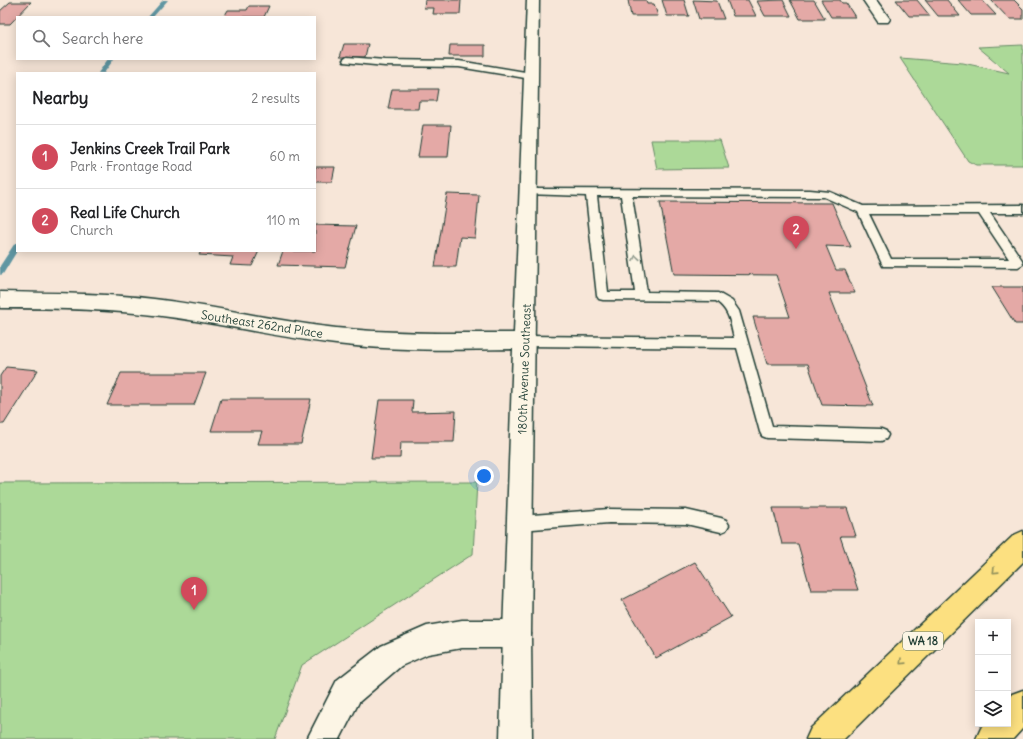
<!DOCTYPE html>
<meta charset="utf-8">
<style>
:root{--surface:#fff;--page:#f6f6f6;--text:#202124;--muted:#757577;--line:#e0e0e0;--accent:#d1495b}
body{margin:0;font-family:Delius,sans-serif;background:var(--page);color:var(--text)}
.controls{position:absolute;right:12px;bottom:12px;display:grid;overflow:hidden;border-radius:0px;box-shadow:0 2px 10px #0003}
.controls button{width:36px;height:36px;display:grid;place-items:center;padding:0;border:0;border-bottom:1px solid var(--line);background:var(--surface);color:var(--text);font:20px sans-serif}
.you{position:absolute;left:484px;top:476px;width:14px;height:14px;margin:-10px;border:3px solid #fff;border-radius:50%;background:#1a73e8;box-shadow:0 0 0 6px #1a73e833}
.badge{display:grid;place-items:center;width:26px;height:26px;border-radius:50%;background:var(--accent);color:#fff;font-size:13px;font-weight:700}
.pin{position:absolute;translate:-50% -33px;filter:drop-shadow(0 1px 2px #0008)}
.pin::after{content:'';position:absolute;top:21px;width:14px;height:12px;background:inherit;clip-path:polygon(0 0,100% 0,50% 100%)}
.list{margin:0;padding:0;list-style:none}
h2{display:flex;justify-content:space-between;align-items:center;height:52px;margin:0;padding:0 16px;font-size:17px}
h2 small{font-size:13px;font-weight:400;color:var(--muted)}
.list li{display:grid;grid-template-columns:26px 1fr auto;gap:12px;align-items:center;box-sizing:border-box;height:64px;padding:0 16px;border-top:1px solid var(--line)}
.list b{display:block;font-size:15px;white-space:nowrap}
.list p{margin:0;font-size:13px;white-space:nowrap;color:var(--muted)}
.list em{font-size:13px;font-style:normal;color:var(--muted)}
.icon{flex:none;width:22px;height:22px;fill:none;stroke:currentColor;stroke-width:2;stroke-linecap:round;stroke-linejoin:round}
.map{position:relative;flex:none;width:1023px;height:739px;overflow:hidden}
.search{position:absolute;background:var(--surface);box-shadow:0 2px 10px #0003;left:16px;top:16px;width:300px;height:44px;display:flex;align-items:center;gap:10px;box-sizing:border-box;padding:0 14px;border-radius:0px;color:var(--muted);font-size:15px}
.panel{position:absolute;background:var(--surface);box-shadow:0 2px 10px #0003;left:16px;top:72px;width:300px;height:180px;border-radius:0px}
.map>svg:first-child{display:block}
.green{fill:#acd998;stroke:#668b66}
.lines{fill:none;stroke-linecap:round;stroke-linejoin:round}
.stream{fill:#6096a2;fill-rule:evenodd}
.building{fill:#e4a9a6;stroke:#1f3d34}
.service-casing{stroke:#1f3d34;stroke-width:3}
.minor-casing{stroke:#1f3d34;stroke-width:3}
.tertiary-casing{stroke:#1f3d34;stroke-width:3}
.motorway-casing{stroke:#1f3d34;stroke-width:3}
.service{fill:#fcf5e5;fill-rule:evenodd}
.minor{fill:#fcf5e5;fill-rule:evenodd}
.tertiary{fill:#fcf5e5;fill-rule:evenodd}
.motorway{fill:#fce080;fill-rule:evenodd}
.oneway{stroke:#8e998c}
.oneway2{stroke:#8e8e5a}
.labels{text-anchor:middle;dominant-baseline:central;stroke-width:3;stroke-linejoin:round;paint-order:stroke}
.shield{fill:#fcf5e5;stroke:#617469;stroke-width:1}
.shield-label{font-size:11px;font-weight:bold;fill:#1f3d34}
.street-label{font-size:12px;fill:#1f3d34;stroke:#fcf5e5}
</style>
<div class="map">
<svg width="1023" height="739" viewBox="0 0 1023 739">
<rect width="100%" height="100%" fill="#f7e6d8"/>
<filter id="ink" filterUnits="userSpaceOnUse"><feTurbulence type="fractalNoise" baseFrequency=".025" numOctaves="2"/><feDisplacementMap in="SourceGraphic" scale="8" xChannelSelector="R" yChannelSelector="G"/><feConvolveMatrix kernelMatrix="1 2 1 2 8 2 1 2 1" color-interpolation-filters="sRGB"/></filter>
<g filter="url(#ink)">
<g class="green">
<polygon points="1023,45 1023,165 976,165 968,161 900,58 963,63 1009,73 978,47"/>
<polygon points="651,140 720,140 729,168 657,169"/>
<polygon points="477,482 473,554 302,665 275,739 0,739 0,483"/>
</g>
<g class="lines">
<g class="stream">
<polygon points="163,0 168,0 153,17 148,17"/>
<polygon points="108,59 114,59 104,73 98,73"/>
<polygon points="15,243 17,243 17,251 3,274 0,275 0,266"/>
</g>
</g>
<g class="building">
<polygon points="425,0 461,0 460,14 433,14 434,8 424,8"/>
<polygon points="628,0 646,0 647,4 654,4 658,16 631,16"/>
<polygon points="662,0 684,0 689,16 667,16"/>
<polygon points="693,0 717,1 724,19 699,19"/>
<polygon points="727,0 748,0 756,16 733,16"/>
<polygon points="783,0 791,16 765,16 757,1"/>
<polygon points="790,0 814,0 825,19 800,19"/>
<polygon points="821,0 840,0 842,3 846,3 855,17 831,17"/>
<polygon points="896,0 917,0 930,16 909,16"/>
<polygon points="925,0 947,0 960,16 938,16"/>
<polygon points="958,0 982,0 996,15 971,15"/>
<polygon points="991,0 1014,0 1023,9 1023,19 1009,19"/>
<polygon points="10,2 31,2 10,24 0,24 0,11"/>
<polygon points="249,6 269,6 264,17 224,17 228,10 247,10"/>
<polygon points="344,44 368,44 365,57 340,57"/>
<polygon points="450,45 485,45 485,56 449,56"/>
<polygon points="392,89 438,89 436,101 419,101 418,109 388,109"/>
<polygon points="423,125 451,125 448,157 418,157"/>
<polygon points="315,167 335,167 332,182 315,182"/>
<polygon points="447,194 479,195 475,238 460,237 456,267 435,267"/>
<polygon points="660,202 832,203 851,247 826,246 836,270 845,270 855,293 829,293 873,406 822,405 808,364 767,364 753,317 790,317 776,275 674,274"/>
<polygon points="315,225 356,226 345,267 278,265 283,251 315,251"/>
<polygon points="201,251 259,251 252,266 230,265 233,257 199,255"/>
<polygon points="992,287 1023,287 1023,324 1015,324"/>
<polygon points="6,367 38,370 4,424 0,424 0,376"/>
<polygon points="121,373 206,373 194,405 107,405"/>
<polygon points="221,399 311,399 301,444 258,444 262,431 211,431"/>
<polygon points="379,400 413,400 412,412 456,411 454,442 401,442 400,458 371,458"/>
<polygon points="773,508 847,508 856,536 840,536 858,590 811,590 798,544 782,544"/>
<polygon points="695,562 731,617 656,658 622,600"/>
</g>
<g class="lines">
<defs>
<g id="service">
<polygon points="347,57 385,60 459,61 531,73 535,76 531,79 459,67 385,66 344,62 343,60"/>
<path d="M529,189L810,190L830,192L863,206L1023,205V213H990L1022,260L1023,264L1018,267L883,266L858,212L824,197L632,196L647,292L718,293L732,301L739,311L772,426L881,429L886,431L888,435L886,439L881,441L767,438L762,436L760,432L737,348L525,346L521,344L519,341L521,338L525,336L734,338C730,322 730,311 716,301L603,300L599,299L597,296L586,196L525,194L524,192L525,190ZM597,196H621L635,292H608ZM869,214H979L1009,259H891Z"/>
<polygon points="609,509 686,510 721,518 726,520 729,525 726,530 721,532 686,524 609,523 520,530 515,528 512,523 515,518 520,516"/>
</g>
<g id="minor">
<polygon points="863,0 876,0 890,19 888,22 878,22"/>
<polygon points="462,620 517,620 527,624 531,634 527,644 517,648 462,648 428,654 401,666 359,702 340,739 307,739 337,680 381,646 427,626"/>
</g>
<path id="tertiary" d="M527,0H539L531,634L532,739H500L503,634L513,349C454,350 395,351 336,344C274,337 215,322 154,315C103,309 51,308 0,308V292C51,293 103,293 154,299C215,306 275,321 336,328C395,334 455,333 514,333Z"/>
<g id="motorway">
<polygon points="1023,531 1023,562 844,739 806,739 811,728 1014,535"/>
<polygon points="1023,690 1023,728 1013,739 976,739 981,728 985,724 1008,724 1008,699 1012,694"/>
</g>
</defs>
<use href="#service" class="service-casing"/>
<use href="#minor" class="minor-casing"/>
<use href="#tertiary" class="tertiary-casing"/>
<use href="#motorway" class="motorway-casing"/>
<use href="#service" class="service"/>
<use href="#minor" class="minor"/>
<use href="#tertiary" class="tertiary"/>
<use href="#motorway" class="motorway"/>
</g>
<defs><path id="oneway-chevron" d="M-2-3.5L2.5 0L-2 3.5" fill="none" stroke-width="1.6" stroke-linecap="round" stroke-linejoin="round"/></defs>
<use class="oneway" href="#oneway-chevron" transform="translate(636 258) rotate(-99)"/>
<g class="oneway2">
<use href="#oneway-chevron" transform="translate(995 571) rotate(136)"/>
<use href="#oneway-chevron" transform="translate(902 662) rotate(136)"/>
</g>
</g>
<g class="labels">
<rect class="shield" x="903" y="632" width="40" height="18" rx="3"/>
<g class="shield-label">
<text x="923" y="641">WA 18</text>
</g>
<g class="street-label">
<text transform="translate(262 324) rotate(9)">Southeast 262nd Place</text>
<text transform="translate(524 369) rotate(-88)">180th Avenue Southeast</text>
</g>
</g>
</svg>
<div class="controls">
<button>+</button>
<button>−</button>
<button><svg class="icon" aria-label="layers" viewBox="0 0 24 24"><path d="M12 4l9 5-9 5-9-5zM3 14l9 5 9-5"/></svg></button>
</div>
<div class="you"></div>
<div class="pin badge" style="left:194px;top:610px">1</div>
<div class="pin badge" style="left:796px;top:249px">2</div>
<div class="search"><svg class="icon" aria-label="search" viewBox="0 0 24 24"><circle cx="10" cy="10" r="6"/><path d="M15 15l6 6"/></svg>Search here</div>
<section class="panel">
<h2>Nearby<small>2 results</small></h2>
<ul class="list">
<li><span class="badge">1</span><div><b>Jenkins Creek Trail Park</b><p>Park · Frontage Road</p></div><em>60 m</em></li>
<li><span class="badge">2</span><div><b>Real Life Church</b><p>Church</p></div><em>110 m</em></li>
</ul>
</section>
</div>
